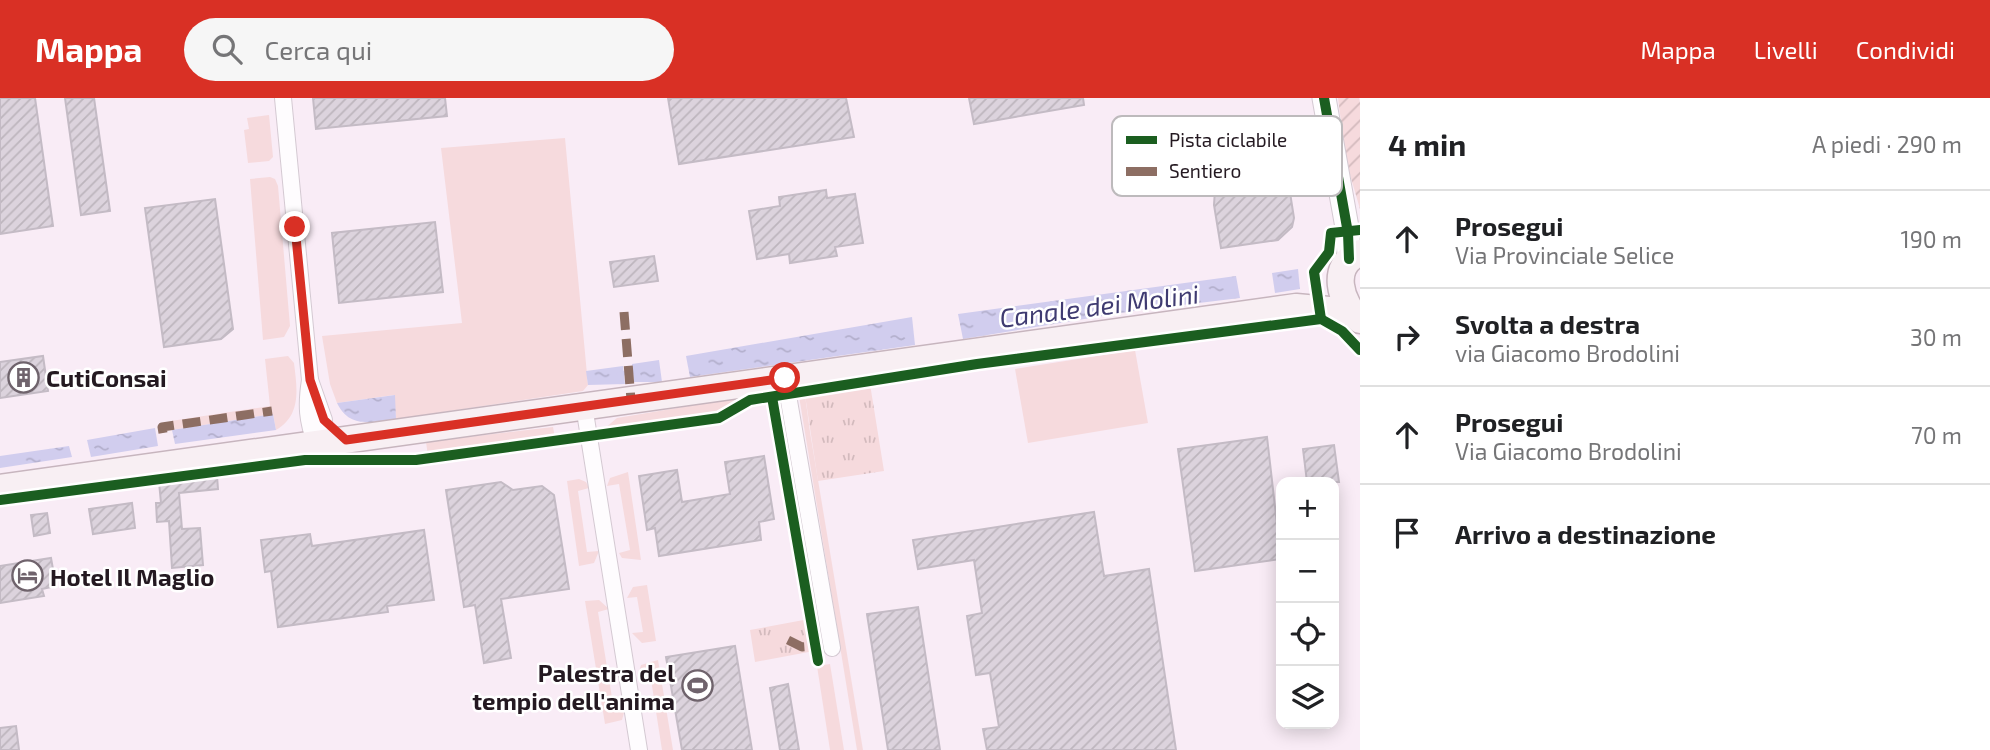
<!DOCTYPE html>
<html lang="it">
<meta charset="utf-8">
<style>
:root{--surface:#fff;--page:#f6f6f6;--text:#202124;--muted:#757577;--line:#e0e0e0;--accent:#d93025}
body{margin:0;font-family:"Exo 2",sans-serif;background:var(--page);color:var(--text)}
.controls{position:absolute;right:21px;bottom:21px;display:grid;overflow:hidden;border-radius:14px;box-shadow:0 4px 18px #0003}
.controls button{width:63px;height:63px;display:grid;place-items:center;padding:0;border:0;border-bottom:2px solid var(--line);background:var(--surface);color:var(--text);font:35px sans-serif}
.stop{position:absolute;width:21px;height:21px;margin:-16px;border:5px solid #d93025;border-radius:50%;background:#fff}
.stop.end{background:#d93025;border-color:#fff;box-shadow:0 2px 7px #0008}
.list{margin:0;padding:0;list-style:none}
h2{display:flex;justify-content:space-between;align-items:center;height:91px;margin:0;padding:0 28px;font-size:30px}
h2 small{font-size:23px;font-weight:400;color:var(--muted)}
.list li{display:grid;grid-template-columns:46px 1fr auto;gap:21px;align-items:center;box-sizing:border-box;height:98px;padding:0 28px;border-top:2px solid var(--line)}
.list b{display:block;font-size:26px;white-space:nowrap}
.list p{margin:0;font-size:23px;white-space:nowrap;color:var(--muted)}
.list em{font-size:23px;font-style:normal;color:var(--muted)}
.icon{flex:none;width:38px;height:38px;fill:none;stroke:currentColor;stroke-width:2;stroke-linecap:round;stroke-linejoin:round}
.map{position:relative;flex:none;width:1360px;height:652px;overflow:hidden}
header{display:flex;align-items:center;gap:42px;box-sizing:border-box;height:98px;padding:0 35px;background:var(--accent);color:#fff}
header strong{font-size:33px}
nav{display:flex;gap:38px;margin-inline-start:auto;font-size:24px}
.search{width:490px;height:63px;background:var(--page);display:flex;align-items:center;gap:18px;box-sizing:border-box;padding:0 24px;border-radius:38px;color:var(--muted);font-size:26px}
main{display:flex}
aside{flex:1;background:var(--surface)}
.map>svg:first-child{display:block}
.grass{fill:#f6dadd}
.park{fill:url(#park-tufts)}
.garden{fill:url(#garden-furrows)}
.water{fill:url(#water-ripples)}
.lines{fill:none;stroke-linecap:round;stroke-linejoin:round}
.stream{stroke:#d1cdee;stroke-width:4.5}
.building{fill:url(#building-hatch);stroke:#c4bbc5;stroke-width:2}
.street-casing{stroke:#d4c9d2;stroke-width:18}
.secondary-casing{stroke:#d4c9d2;stroke-width:25}
.primary-casing{stroke:#c7b5be;stroke-width:29}
.street{stroke:#fefcfe;stroke-width:16}
.secondary{stroke:#fefcfe;stroke-width:23}
.primary{stroke:#f8eff3;stroke-width:26}
.quiet{stroke:#8d6e63;stroke-width:9;stroke-dasharray:18 9;stroke-linecap:butt}
.cycleway-casing{stroke:#fff;stroke-width:15}
.cycleway{stroke:#1b5e20;stroke-width:10}
.route{stroke:#d93025;stroke-width:9}
.labels{text-anchor:middle;dominant-baseline:central;stroke-width:5;stroke-linejoin:round;paint-order:stroke}
.poi-label{font-size:24px;font-weight:bold;fill:#241921;stroke:#fff;text-anchor:start}
.water-label{font-size:26px;font-style:italic;fill:#3f3b71;stroke:#fff}
.key{fill:#fff;stroke:#bdbabc;stroke-width:2}
.key-label{font-size:19px;fill:#241921}
</style>
<header>
<strong>Mappa</strong>
<div class="search"><svg class="icon" aria-label="search" viewBox="0 0 24 24"><circle cx="10" cy="10" r="6"/><path d="M15 15l6 6"/></svg>Cerca qui</div>
<nav><a>Mappa</a><a>Livelli</a><a>Condividi</a></nav>
</header>
<main>
<div class="map">
<svg width="1360" height="652" viewBox="0 0 1360 652">
<defs>
<pattern id="park-tufts" width="24" height="20" patternUnits="userSpaceOnUse" patternTransform="scale(1.75)"><rect width="24" height="20" fill="#f6dadd"/><path d="M3 7l-1-3M5 7V3M7 7l1-3M15 17l-1-3M17 17v-4M19 17l1-3" fill="none" stroke="#d3babd"/></pattern>
<pattern id="garden-furrows" width="10" height="10" patternUnits="userSpaceOnUse" patternTransform="scale(1.75)"><rect width="10" height="10" fill="#f6dadd"/><path d="M-1 1l2-2M0 10L10 0M9 11l2-2" fill="none" stroke="#d3babd"/></pattern>
<pattern id="water-ripples" width="26" height="14" patternUnits="userSpaceOnUse" patternTransform="scale(1.75)"><rect width="26" height="14" fill="#d1cdee"/><path d="M2 4q2-2 4 0t4 0M15 11q2-2 4 0t4 0" fill="none" stroke="#b3afcc"/></pattern>
<pattern id="building-hatch" width="6" height="6" patternUnits="userSpaceOnUse" patternTransform="scale(1.75)"><rect width="6" height="6" fill="#dcd3dd"/><path d="M-1 1l2-2M0 6l6-6M5 7l2-2" fill="none" stroke="#bdb5bd"/></pattern>
</defs>
<rect width="100%" height="100%" fill="#f9ecf6"/>
<g class="grass">
<polygon points="269,17 273,59 269,63 248,65 244,32 249,31 247,20"/>
<polygon points="565,40 588,287 583,293 396,321 394,297 337,305 330,286 322,238 462,225 441,50"/>
<polygon points="270,79 275,81 278,88 290,228 284,239 263,242 250,81"/>
<polygon points="1135,252 1148,325 1028,345 1015,271"/>
<path d="M288,258L294,265C297,290 302,317 276,332L273,316L172,332L171,323L270,308L265,261Z"/>
<polygon points="805,297 810,334 863,652 857,652 799,298"/>
<polygon points="749,298 717,319 604,331 617,320"/>
<polygon points="553,329 555,340 428,358 426,344"/>
<polygon points="628,374 641,462 622,460 619,455 630,452 619,386 607,388 610,380"/>
<polygon points="579,381 586,384 589,390 578,393 587,454 599,453 594,465 579,468 567,383"/>
<polygon points="647,487 656,543 642,545 632,535 643,534 637,499 627,500 633,489"/>
<polygon points="599,502 609,511 598,514 614,612 625,611 622,622 605,626 585,503"/>
<polygon points="658,562 673,652 662,652 650,575 638,577 641,567"/>
<polygon points="830,566 844,652 830,652 817,568"/>
</g>
<g class="park">
<polygon points="870,286 884,373 818,383 805,297"/>
<polygon points="809,521 814,553 755,564 750,532"/>
</g>
<polygon class="garden" points="1338,0 1359,0 1360,5 1360,111 1346,63"/>
<g class="water">
<polygon points="1298,171 1300,191 1275,195 1272,175"/>
<polygon points="1236,178 1240,200 1133,213 963,241 958,216"/>
<polygon points="912,219 915,247 690,279 686,258"/>
<polygon points="659,262 662,284 634,284 632,266"/>
<polygon points="623,268 625,286 588,287 586,273"/>
<path d="M395,297L396,321C371,324 350,331 337,305Z"/>
<polygon points="273,316 276,332 175,346 172,332"/>
<polygon points="155,330 158,348 91,359 87,342"/>
<polygon points="69,348 72,359 0,370 0,358"/>
</g>
<g class="lines">
<polyline class="stream" points="619,276 638,273"/>
</g>
<g class="building">
<polygon points="0,0 35,0 53,128 0,136"/>
<polygon points="65,0 94,0 110,113 81,117"/>
<polygon points="313,0 445,0 447,18 316,31"/>
<polygon points="668,0 846,0 854,39 679,66"/>
<polygon points="969,0 1083,0 1084,7 974,26"/>
<polygon points="1285,63 1294,120 1292,129 1278,142 1221,150 1214,107 1215,92 1220,81 1241,67"/>
<polygon points="826,92 827,100 855,96 863,145 835,149 837,158 790,165 789,156 757,161 749,113 780,108 779,99"/>
<polygon points="215,101 233,231 221,241 164,249 145,110"/>
<polygon points="435,124 443,194 339,205 332,135"/>
<polygon points="654,158 658,183 614,189 610,164"/>
<polygon points="43,258 48,293 0,300 0,264"/>
<polygon points="1267,339 1281,461 1195,473 1178,351"/>
<polygon points="1334,347 1339,384 1307,384 1303,351"/>
<polygon points="764,358 774,421 759,424 761,442 659,458 655,430 647,432 639,378 677,372 682,404 730,396 725,364"/>
<polygon points="217,378 218,391 179,395 182,431 200,430 203,467 172,470 169,423 157,424 156,405 161,405 159,384"/>
<polygon points="501,384 513,392 542,388 554,397 569,491 501,501 511,560 484,565 475,507 464,509 446,392"/>
<polygon points="132,405 135,430 93,436 89,411"/>
<polygon points="1094,414 1104,478 1149,471 1176,652 987,652 983,631 999,629 990,575 976,577 967,518 982,515 974,462 918,471 913,442"/>
<polygon points="47,415 50,435 34,438 31,417"/>
<polygon points="424,432 434,502 387,508 388,514 278,529 271,473 265,474 261,442 310,436 312,448"/>
<polygon points="51,460 56,488 42,491 44,498 0,505 0,468"/>
<polygon points="918,509 940,652 888,652 867,516"/>
<polygon points="735,548 752,652 682,652 666,559"/>
<polygon points="788,586 799,652 780,652 770,590"/>
<polygon points="16,628 19,652 0,652 0,630"/>
</g>
<g class="lines">
<defs>
<g id="street">
<path d="M283,0L310,282C306,307 307,323 316,346"/>
<polyline points="785,280 832,550"/>
<polyline points="310,282 324,322 319,345"/>
<polyline points="584,308 639,652"/>
</g>
<polyline id="secondary" points="1324,0 1348,135 1349,161"/>
<g id="primary">
<path d="M1360,155C1329,166 1340,206 1360,222"/>
<polyline points="0,390 1296,209 1351,214"/>
</g>
</defs>
<use href="#street" class="street-casing"/>
<use href="#secondary" class="secondary-casing"/>
<use href="#primary" class="primary-casing"/>
<use href="#street" class="street"/>
<use href="#secondary" class="secondary"/>
<use href="#primary" class="primary"/>
<g class="quiet">
<polyline points="624,214 631,302"/>
<polyline points="163,335 162,329 272,313"/>
<polyline points="788,542 802,549 816,548"/>
</g>
<defs>
<g id="cycleway">
<polyline points="1324,0 1348,135 1349,161"/>
<polyline points="1321,221 1314,174 1329,154 1331,135 1360,132"/>
<polyline points="772,299 818,563"/>
<polyline points="0,402 305,362 416,362 719,320 750,302 977,266 1321,221 1342,233 1360,252"/>
</g>
</defs>
<use href="#cycleway" class="cycleway-casing"/>
<use href="#cycleway" class="cycleway"/>
</g>
<g class="lines">
<polyline class="route" points="295,129 310,282 324,322 346,342 785,280"/>
</g>
<defs>
<symbol id="building-ring" viewBox="-11 -11 22 22"><circle r="9.5" fill="#fff" stroke="#6f636c" stroke-width="1.5"/><path d="M-4-6H4V6H1V3H-1V6H-4ZM-2.5-4.3h1.7v1.8h-1.7ZM.8-4.3h1.7v1.8H.8ZM-2.5-1h1.7V.8h-1.7ZM.8-1h1.7V.8H.8Z" fill="#6f636c"/></symbol>
<symbol id="hotel-ring" viewBox="-11 -11 22 22"><circle r="9.5" fill="#fff" stroke="#6f636c" stroke-width="1.5"/><path d="M-6-4.5h1.5V1H6V5H4.5V3h-9V5H-6ZM-4 0a1.8 1.8 0 1 1 3.6 0ZM.5 0V-2.5h3Q6-2.5 6 0Z" fill="#6f636c"/></symbol>
<symbol id="stadium-ring" viewBox="-11 -11 22 22"><circle r="9.5" fill="#fff" stroke="#6f636c" stroke-width="1.5"/><path d="M0-5a6.5 5 0 1 0 0 10a6.5 5 0 1 0 0-10ZM-3.5-1.8h7v3.6h-7Z" fill="#6f636c"/></symbol>
</defs>
<g fill-rule="evenodd">
<use href="#building-ring" x="6" y="262" width="35" height="35"/>
<use href="#hotel-ring" x="10" y="460" width="35" height="35"/>
<use href="#stadium-ring" x="680" y="570" width="35" height="35"/>
</g>
<g class="labels">
<g class="poi-label">
<text x="46" y="279">CutiConsai</text>
<text x="50" y="478">Hotel Il Maglio</text>
<text x="675" y="574" text-anchor="end">Palestra del<tspan x="675" dy="28">tempio dell'anima</tspan></text>
</g>
<g class="water-label">
<text transform="translate(1099 207) rotate(-7)">Canale dei Molini</text>
</g>
</g>
<rect x="1112" y="18" width="230" height="80" rx="10" class="key"/>
<rect x="1126" y="38" width="31" height="8" fill="#1b5e20"/>
<rect x="1126" y="69" width="31" height="9" fill="#8d6e63"/>
<g class="key-label">
<text x="1169" y="49">Pista ciclabile</text>
<text x="1169" y="80">Sentiero</text>
</g>
</svg>
<div class="controls">
<button>+</button>
<button>−</button>
<button><svg class="icon" aria-label="locate" viewBox="0 0 24 24"><circle cx="12" cy="12" r="6"/><path d="M12 2v4M12 18v4M2 12h4M18 12h4"/></svg></button>
<button><svg class="icon" aria-label="layers" viewBox="0 0 24 24"><path d="M12 4l9 5-9 5-9-5zM3 14l9 5 9-5"/></svg></button>
</div>
<div class="stop" style="left:785px;top:280px"></div>
<div class="stop end" style="left:295px;top:129px"></div>
</div>
<aside>
<h2>4 min<small>A piedi · 290 m</small></h2>
<ul class="list">
<li><svg class="icon" aria-label="ahead" viewBox="0 0 24 24"><path d="M12 20V5M6 11l6-6 6 6"/></svg><div><b>Prosegui</b><p>Via Provinciale Selice</p></div><em>190 m</em></li>
<li><svg class="icon" aria-label="right" viewBox="0 0 24 24"><path d="M7 20v-9h11M14 6l5 5-5 5"/></svg><div><b>Svolta a destra</b><p>via Giacomo Brodolini</p></div><em>30 m</em></li>
<li><svg class="icon" aria-label="ahead" viewBox="0 0 24 24"><path d="M12 20V5M6 11l6-6 6 6"/></svg><div><b>Prosegui</b><p>Via Giacomo Brodolini</p></div><em>70 m</em></li>
<li><svg class="icon" aria-label="arrive" viewBox="0 0 24 24"><path d="M6 21V4h12l-3 4 3 4H6"/></svg><div><b>Arrivo a destinazione</b></div></li>
</ul>
</aside>
</main>
